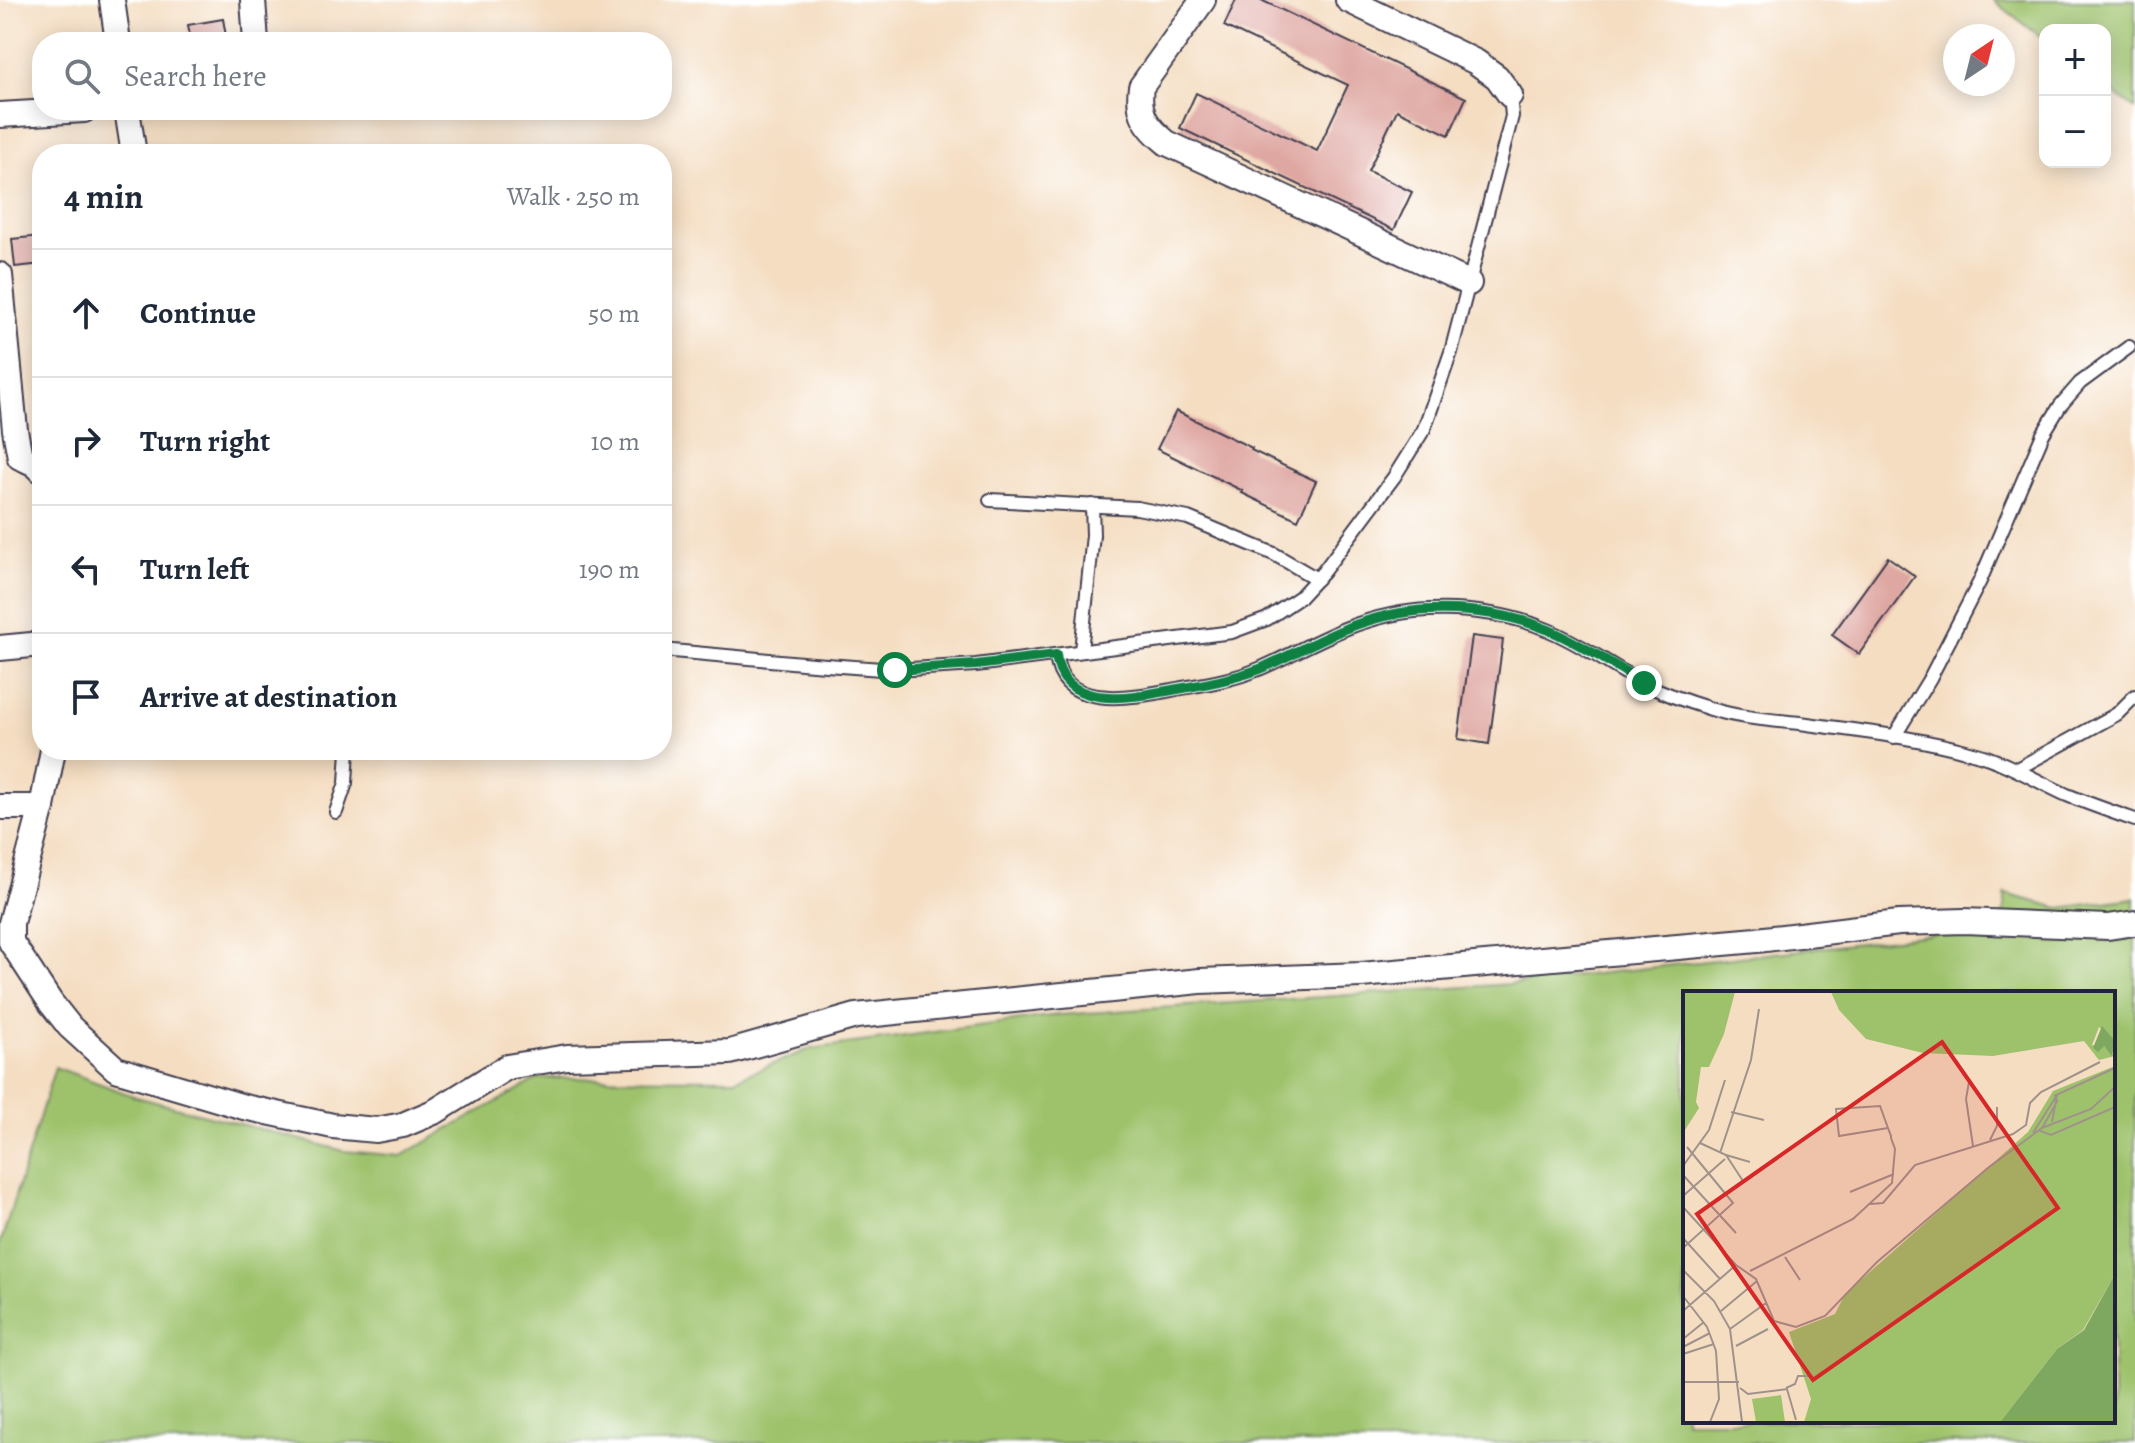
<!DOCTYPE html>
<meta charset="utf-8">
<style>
:root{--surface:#fff;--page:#f2f2f3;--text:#1f2937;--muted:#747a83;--line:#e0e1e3}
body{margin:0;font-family:Alegreya,serif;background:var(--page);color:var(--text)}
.controls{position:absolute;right:24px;top:24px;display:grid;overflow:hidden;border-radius:16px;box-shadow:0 4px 20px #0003}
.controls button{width:72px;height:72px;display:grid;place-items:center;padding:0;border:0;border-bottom:2px solid var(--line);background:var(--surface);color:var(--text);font:40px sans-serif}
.compass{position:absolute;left:1943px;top:24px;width:72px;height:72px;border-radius:50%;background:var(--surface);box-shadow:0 4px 20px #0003;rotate:35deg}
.stop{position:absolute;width:24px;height:24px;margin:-18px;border:6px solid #0b8043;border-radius:50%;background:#fff}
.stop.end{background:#0b8043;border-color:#fff;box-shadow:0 2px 8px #0008}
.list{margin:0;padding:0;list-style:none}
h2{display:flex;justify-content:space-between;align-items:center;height:104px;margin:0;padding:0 32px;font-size:34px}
h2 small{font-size:26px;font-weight:400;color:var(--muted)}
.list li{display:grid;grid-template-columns:52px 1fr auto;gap:24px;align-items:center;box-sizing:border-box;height:128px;padding:0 32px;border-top:2px solid var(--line)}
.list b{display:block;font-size:30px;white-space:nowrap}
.list em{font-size:26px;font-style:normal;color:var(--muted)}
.icon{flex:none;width:44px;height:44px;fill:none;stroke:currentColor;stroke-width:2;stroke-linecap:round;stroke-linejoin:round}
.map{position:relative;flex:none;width:2135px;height:1443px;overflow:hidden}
.search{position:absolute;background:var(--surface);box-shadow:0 4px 20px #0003;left:32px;top:32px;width:640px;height:88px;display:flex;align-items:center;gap:20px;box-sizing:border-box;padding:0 28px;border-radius:32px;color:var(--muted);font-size:30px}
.panel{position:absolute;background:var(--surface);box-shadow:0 4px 20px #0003;left:32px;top:144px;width:640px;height:616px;border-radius:32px}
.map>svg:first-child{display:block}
.green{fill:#9ec26c;stroke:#607254;stroke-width:2;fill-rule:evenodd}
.building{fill:#dfa7a2}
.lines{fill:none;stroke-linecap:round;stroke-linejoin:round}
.lane-casing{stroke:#423e4f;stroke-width:16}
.street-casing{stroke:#423e4f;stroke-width:28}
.lane{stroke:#fff;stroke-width:12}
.street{stroke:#fff;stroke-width:24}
.route{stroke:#0b8043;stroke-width:10}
.inset-road{fill:none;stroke:#a0928b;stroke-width:2}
.view{fill:#d62828;fill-opacity:0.15;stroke:#d62828;stroke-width:4}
.inset-edge{fill:none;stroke:#22223b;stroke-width:4}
</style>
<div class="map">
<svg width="2135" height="1443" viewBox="0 0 2135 1443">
<rect width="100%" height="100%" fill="#fff"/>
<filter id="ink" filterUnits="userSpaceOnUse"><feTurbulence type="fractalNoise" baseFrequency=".0125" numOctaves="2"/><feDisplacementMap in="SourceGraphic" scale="16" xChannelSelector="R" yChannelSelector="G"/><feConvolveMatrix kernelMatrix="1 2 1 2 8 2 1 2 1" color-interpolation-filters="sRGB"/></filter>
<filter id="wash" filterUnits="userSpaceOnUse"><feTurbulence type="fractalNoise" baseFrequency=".006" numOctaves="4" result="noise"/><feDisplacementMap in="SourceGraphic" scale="32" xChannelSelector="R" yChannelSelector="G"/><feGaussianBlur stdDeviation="1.8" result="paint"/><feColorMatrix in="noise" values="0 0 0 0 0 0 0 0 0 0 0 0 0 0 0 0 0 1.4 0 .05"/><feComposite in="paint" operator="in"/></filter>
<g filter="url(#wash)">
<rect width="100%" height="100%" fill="#f4ddc1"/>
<g class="green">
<polygon points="1993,0 2135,0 2135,109 2105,86 2105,30 2045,30 2045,40"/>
<path d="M2005,894L2060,908L2135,898V1443H0V1245L55,1067L136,1097L344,1151L401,1156L539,1078L736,1079L810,1049L1058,1015L1510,984L1997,927L2005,907ZM1685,993H2113V1421H1685Z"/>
</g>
<g id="blocks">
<g class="building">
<polygon points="1236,0 1261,0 1466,98 1449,135 1397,110 1368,171 1412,192 1394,230 1180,128 1196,93 1317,151 1348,85 1224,26"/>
<polygon points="223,19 227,42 191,42 188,25"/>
<polygon points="42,236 42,264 15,267 12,239"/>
<polygon points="1176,411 1252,448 1251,450 1316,481 1298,520 1242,493 1243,491 1157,449"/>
<polygon points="1888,557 1915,576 1859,654 1832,635"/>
<polygon points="1472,636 1503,640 1489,744 1458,739"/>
</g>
</g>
</g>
<g filter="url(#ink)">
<use href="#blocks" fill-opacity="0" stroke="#423e4f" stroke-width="2"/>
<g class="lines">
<defs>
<g id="lane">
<polyline points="990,500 1137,508 1188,518 1274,554 1317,579"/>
<polyline points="662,650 813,664 895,670 976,665 1232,632 1267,619 1300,597 1323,572 1394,477 1424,429 1451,352 1512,116 1510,95"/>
<polyline points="1081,651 1093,535 1092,505"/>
<path d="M1056,655C1061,714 1138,696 1177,689C1205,684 1233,680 1259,669C1289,656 1317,640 1347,628C1373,618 1402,611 1430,610C1468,608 1513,615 1548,630C1582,644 1611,666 1643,683C1665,694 1688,702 1711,709C1739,718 1771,720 1800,723C1858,731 1917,737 1973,753C2007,762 2036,781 2067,795C2089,804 2112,812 2135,820"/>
<polyline points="1894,737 1930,678 1980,581 2043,434 2060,406 2080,383 2129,347"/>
<polyline points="2017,769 2117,714 2135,696"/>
<polyline points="336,812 346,783 348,750"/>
</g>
<g id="street">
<polyline points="112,0 118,42"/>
<polyline points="253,0 256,42"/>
<path d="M1203,0L1141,87C1137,114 1147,127 1167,143L1469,283"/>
<polyline points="1348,0 1476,62 1497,77 1510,95"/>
<polyline points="127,110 134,154"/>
<polyline points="0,115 84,110"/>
<polyline points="0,275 15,430 20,457"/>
<polyline points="20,457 35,464 42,471"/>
<polyline points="0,648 42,644"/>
<polyline points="53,750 42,807 11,923 11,942 51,1003 70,1027 116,1069 244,1107 333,1126 376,1130 403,1125 436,1111 507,1067 567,1057 730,1052 856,1016 1200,981 1361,975 1757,940 1899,923 1964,921 2108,927 2135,923"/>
<polyline points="0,807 42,807"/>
</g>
</defs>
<use href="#lane" class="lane-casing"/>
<use href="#street" class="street-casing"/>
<use href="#lane" class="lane"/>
<use href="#street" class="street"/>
</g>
</g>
<g class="lines" filter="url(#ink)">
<path class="route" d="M895,670L976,665L1056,655C1062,714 1138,696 1178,689C1206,684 1233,679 1260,669C1289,656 1318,640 1347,628C1373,618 1403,611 1430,610C1469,608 1513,615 1549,630C1582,644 1613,665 1644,683"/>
</g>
<g transform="translate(1683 991)">
<rect width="432" height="432" fill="#f4ddc1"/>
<path d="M0,1H52L41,43L26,76H18L13,111L16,117L0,142ZM148,1H432V50L416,36L409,54L421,55L432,65L416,69L401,50L310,65L240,62L183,48L156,19ZM432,75V283L400,339L374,358L317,431H121L128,408L106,341L152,323L162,303L345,141L370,100ZM98,404L102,431H73L69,408Z" fill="#9ec26c"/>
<path d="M419,35L432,50L429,65L421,55L415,61L410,57ZM432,283V431H317L374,358L401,339Z" fill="#7ea860"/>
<path class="inset-road" d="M286,91L283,108L290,155M371,105L432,77M48,121L81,129M359,137L375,109M355,139L368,144L432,116M350,142L374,104L369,131M307,149L314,135V116M17,152L43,164L60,190M37,162L68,69L76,18M43,164L67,171M0,175L26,139L42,89M0,184L53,242M167,201L211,183M0,205L42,168M187,213L200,212L232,174L330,143L343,134L347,112L358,101L417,71M0,216L53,274M0,247L37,288M0,257L50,212L4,156M102,266L117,289M53,274L73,288L91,330L113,336L142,325L194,271L306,176L359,137L408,118L432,96M0,279L31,310L47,338L59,431M67,280L170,228L209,192L212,158L208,147V145L205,137L197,115L153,118L156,145L205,137M0,305L24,336L33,360L36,408L27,431M0,320L53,274M38,320L74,290M47,338L83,312M0,348L21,331M53,355L85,338M0,356L27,342M0,363L31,353M0,391H56M57,397L65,403L104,398L113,429M103,397L112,393L115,385H127"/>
<path class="view" d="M259,51L375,217L130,389L14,223Z"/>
<rect width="432" height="432" class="inset-edge"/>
</g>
</svg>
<div class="controls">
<button>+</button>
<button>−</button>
</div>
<svg class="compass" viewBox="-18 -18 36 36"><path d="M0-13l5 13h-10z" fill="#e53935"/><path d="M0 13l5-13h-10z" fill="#747a83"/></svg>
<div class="stop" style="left:895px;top:670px"></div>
<div class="stop end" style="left:1644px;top:683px"></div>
<div class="search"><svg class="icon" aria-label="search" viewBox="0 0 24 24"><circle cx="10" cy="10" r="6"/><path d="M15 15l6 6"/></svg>Search here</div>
<section class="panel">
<h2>4 min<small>Walk · 250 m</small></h2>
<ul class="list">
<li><svg class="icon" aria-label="ahead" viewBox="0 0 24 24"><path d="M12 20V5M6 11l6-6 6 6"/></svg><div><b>Continue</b></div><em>50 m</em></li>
<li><svg class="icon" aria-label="right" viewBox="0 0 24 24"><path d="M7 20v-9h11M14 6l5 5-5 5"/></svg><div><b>Turn right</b></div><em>10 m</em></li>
<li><svg class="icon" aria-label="left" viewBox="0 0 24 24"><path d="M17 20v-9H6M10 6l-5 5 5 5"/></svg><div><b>Turn left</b></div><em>190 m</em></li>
<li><svg class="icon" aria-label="arrive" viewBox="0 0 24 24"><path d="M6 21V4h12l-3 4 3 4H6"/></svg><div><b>Arrive at destination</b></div></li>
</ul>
</section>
</div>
